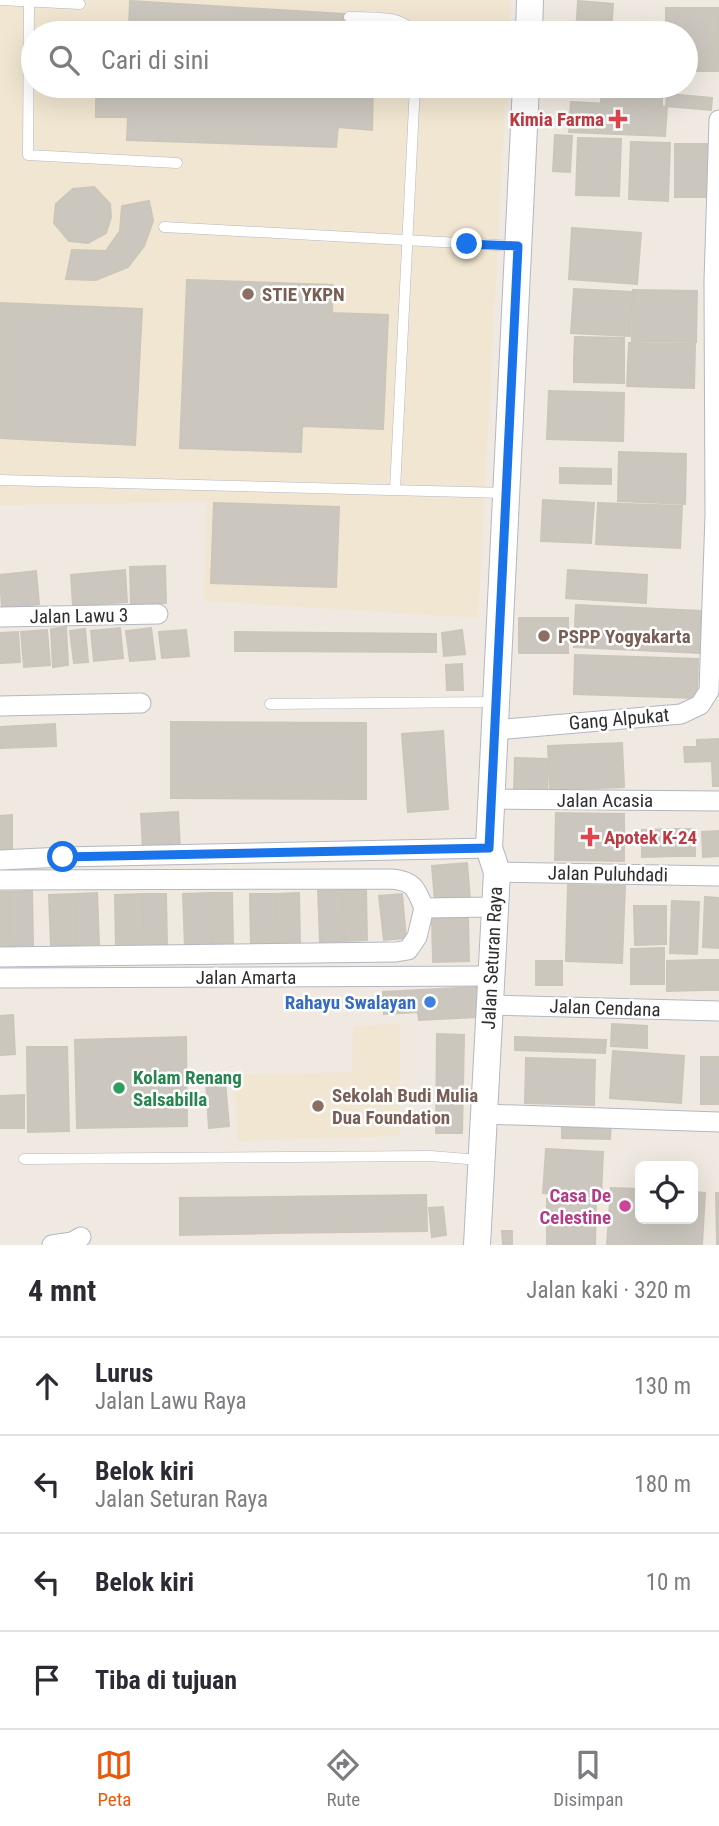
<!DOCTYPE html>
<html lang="id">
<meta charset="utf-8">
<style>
:root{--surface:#fff;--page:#f2f2f3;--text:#2b2b33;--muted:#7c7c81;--line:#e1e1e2;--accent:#ea580c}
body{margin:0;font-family:"Roboto Condensed",sans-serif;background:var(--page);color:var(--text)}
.controls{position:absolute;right:21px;bottom:21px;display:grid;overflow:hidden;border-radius:10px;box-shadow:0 7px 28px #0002}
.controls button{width:63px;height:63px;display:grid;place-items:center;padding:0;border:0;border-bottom:2px solid var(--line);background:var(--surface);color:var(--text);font:35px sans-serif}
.stop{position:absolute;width:21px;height:21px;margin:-16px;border:5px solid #1a73e8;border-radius:50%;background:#fff}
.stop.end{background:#1a73e8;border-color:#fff;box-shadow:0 2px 7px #0008}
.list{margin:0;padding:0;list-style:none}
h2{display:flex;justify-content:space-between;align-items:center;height:91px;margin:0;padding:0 28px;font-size:30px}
h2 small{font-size:23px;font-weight:400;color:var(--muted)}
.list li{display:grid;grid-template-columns:46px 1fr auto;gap:21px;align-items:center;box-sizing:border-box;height:98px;padding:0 28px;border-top:2px solid var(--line)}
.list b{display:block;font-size:26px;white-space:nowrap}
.list p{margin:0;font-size:23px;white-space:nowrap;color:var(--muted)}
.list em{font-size:23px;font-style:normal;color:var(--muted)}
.icon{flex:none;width:38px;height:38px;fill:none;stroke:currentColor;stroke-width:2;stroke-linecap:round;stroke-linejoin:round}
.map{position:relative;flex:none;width:719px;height:1245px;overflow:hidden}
.search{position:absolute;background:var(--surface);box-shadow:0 7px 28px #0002;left:21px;right:21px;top:21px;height:77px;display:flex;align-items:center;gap:18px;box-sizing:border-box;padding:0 24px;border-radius:38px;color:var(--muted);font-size:26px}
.sheet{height:483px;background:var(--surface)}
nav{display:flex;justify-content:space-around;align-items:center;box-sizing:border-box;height:98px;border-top:2px solid var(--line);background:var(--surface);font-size:19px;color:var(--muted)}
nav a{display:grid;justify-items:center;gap:4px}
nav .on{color:var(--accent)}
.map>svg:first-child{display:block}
.education{fill:#f0e6d1}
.building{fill:#cbc7bf;stroke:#cbc5ba;stroke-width:2}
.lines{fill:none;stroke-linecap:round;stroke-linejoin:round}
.lane-casing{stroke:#b4b7c1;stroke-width:11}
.street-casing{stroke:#b4b7c1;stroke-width:21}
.secondary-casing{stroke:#b4b7c1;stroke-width:28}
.lane{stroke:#fff;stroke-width:10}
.street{stroke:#fff;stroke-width:19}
.secondary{stroke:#fff;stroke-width:26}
.route{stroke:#1a73e8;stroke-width:9}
.health-dot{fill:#e0444e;stroke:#fff;stroke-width:2.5}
.education-dot{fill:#8d6e63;stroke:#fff;stroke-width:2.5}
.shop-dot{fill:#3f7fe0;stroke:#fff;stroke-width:2.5}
.leisure-dot{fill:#2e9e5b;stroke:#fff;stroke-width:2.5}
.hotel-dot{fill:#d1479c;stroke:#fff;stroke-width:2.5}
.labels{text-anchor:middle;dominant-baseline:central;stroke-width:5;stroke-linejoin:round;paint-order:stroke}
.health-label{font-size:19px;font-weight:bold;fill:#be3a42;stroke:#fff;text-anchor:end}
.education-label{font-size:19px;font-weight:bold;fill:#785e54;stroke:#fff;text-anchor:start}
.street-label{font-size:19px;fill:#2e2e2e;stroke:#fff}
.shop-label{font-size:19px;font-weight:bold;fill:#366cbe;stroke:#fff;text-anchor:end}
.leisure-label{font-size:19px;font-weight:bold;fill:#27864d;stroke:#fff;text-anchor:start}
.hotel-label{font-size:19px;font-weight:bold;fill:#b23c85;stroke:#fff;text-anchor:end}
</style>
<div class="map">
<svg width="719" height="1245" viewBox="0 0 719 1245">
<rect width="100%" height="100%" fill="#efe9e1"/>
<g class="education">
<polygon points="0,0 510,0 509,33 33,33 33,86 506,86 478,618 204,601 207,502 0,505"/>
<polygon points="400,1024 400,1136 238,1141 234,1075 352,1072 353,1026"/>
</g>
<g class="building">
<polygon points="130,1 344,14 343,33 97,33 97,24 129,26"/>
<polygon points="578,1 613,4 611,33 576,33"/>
<polygon points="666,8 718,8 718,71 686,71 686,33 666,33"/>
<polygon points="96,86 373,86 372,130 338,127 336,147 127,140 128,117 96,117"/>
<polygon points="576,86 597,86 596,97 575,96"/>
<polygon points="602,86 662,86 662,105 601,102"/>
<polygon points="667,94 712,98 711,110 666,106"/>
<polygon points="571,102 667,107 665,136 569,132"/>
<polygon points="555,135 572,136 570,172 553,171"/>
<polygon points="578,138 621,139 619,196 576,195"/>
<polygon points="631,142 670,143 668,201 629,199"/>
<polygon points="675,144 713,144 712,197 675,197"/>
<polygon points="94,187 110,204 111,217 106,233 88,243 69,241 54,223 56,204 73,189"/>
<polygon points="149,201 153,221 144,246 128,267 96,280 66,279 72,250 106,251 120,231 122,206"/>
<polygon points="572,228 641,233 637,284 569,279"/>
<polygon points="187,280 333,285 332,313 388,315 383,429 302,426 301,452 180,448"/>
<polygon points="574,289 632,292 630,336 571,333"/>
<polygon points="633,290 697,291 696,342 632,341"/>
<polygon points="0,303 142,309 135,445 0,438"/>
<polygon points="575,337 624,338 624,361 574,360"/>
<polygon points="629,343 695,344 694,388 627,386"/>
<polygon points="574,360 624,361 624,383 574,382"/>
<polygon points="549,391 624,393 623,441 547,439"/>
<polygon points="619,452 686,454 685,504 618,501"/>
<polygon points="560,468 611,469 611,484 560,483"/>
<polygon points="543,500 594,503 591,543 541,541"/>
<polygon points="214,503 339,507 336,587 211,583"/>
<polygon points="598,503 682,506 680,548 596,544"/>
<polygon points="165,566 166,603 131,604 130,567"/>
<polygon points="125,570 127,602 73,606 71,575"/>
<polygon points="568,570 647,575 646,603 566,598"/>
<polygon points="36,571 39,604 2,608 0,575"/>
<polygon points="576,605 701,611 699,653 574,647"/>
<rect x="519" y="618" width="49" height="35"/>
<polygon points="66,627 68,665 53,667 51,629"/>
<polygon points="120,628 123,658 94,661 91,631"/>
<polygon points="151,628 155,659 130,661 126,631"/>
<polygon points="85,629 88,662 74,663 70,631"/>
<polygon points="47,630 50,665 24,667 21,632"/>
<polygon points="186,630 189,656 162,658 159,632"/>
<polygon points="462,630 465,654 444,656 442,633"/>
<polygon points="18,632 20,662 0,663 0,633"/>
<polygon points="235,632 436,634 436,652 235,651"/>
<polygon points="575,655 698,659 697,698 574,694"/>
<polygon points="462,664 463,690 447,690 446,665"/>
<polygon points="171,722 366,723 366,799 171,798"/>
<polygon points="55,724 56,746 0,748 0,727"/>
<polygon points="443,731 448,809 408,812 402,734"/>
<polygon points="719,739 719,786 713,786 712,761 685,762 684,747 697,747 697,740"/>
<polygon points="622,743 624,787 550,790 548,746"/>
<polygon points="515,758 548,759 547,794 514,793"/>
<polygon points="178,812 180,848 143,850 141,814"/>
<polygon points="556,813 624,814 624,861 555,860"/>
<polygon points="12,815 12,850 0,850 0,816"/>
<polygon points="674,829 675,856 642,857 642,830"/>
<polygon points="674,829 695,829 695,856 675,856"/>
<polygon points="719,831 719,856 703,857 702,832"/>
<polygon points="467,863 470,899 435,902 432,866"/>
<polygon points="568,885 625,886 622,963 566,961"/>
<polygon points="366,889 367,940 344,941 342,890"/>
<polygon points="342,890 344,941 320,942 318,891"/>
<polygon points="32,891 33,945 10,946 9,892"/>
<polygon points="0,892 9,892 10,946 0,946"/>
<polygon points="97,893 99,944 76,945 75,894"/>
<polygon points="210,893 232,893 233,945 211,946"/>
<polygon points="210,893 211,946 185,947 183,894"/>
<polygon points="299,893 300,946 278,947 276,894"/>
<polygon points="75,894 76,945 51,946 49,895"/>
<polygon points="142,894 166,894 167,947 144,947"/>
<polygon points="142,894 144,947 116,948 115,895"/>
<polygon points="250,894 276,894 278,947 251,948"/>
<polygon points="402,894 406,938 384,940 379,896"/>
<polygon points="705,897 719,898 719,948 703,947"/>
<polygon points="672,901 699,902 697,954 670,953"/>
<polygon points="634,906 666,906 666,944 635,945"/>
<polygon points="468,918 469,961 433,962 432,919"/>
<polygon points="664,948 664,984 631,984 631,949"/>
<polygon points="704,960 704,990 667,991 667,961"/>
<rect x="704" y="960" width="15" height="30"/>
<rect x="536" y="961" width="26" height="24"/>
<polygon points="476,987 477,1017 419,1020 418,1012 384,1014 383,992"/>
<polygon points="13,1015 15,1054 0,1055 0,1016"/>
<polygon points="612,1024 647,1026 647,1048 611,1046"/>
<polygon points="437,1034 464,1035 462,1133 436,1133"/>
<polygon points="186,1037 187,1126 77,1128 75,1040"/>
<polygon points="515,1037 606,1040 605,1053 515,1050"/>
<polygon points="27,1047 67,1047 69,1131 28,1132"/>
<polygon points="613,1051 684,1056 681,1103 610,1098"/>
<rect x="701" y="1057" width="18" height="47"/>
<polygon points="526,1058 595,1060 594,1105 525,1103"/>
<polygon points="225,1081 229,1126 209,1128 206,1082"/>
<polygon points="24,1095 24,1128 0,1128 0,1096"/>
<polygon points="562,1123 611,1124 610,1139 562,1138"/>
<polygon points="546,1149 603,1152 601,1197 543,1193"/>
<polygon points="611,1188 640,1189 640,1219 693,1219 693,1192 705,1193 702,1245 607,1245"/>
<polygon points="716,1193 719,1193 719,1245 717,1245"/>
<polygon points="426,1195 427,1231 274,1233 274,1197"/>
<polygon points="274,1197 274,1233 180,1235 180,1198"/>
<polygon points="547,1199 596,1200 595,1245 547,1245"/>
<polygon points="443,1207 446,1235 432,1237 429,1208"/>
<polygon points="502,1231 512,1231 512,1245 503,1245"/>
</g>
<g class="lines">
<defs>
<g id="lane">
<polyline points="0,0 80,4"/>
<polyline points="29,1 28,155 177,163"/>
<path d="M349,17C362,17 377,17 390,19C400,20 408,27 417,29L528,33"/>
<polyline points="164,227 516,246"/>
<polyline points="0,480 506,493"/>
<polyline points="395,490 415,86"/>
<polyline points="270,704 495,702"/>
<polyline points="24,1159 431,1156 479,1160"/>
</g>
<g id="street">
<polyline points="0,617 158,614"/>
<polyline points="0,706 141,703"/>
<polyline points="495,730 681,714 700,705 709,691 715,515 714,281 719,120"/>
<polyline points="491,799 719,801"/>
<polyline points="0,860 63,857 489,848"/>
<polyline points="497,872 719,876"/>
<path d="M0,880L392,879C414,881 416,889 424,908"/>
<polyline points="0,957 396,952 408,950 417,937 424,908 495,907"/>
<polyline points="0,978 491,976"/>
<polyline points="490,1005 719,1011"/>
<polyline points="484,1114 719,1122"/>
<polyline points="52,1245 72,1242 81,1237"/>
</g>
<g id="secondary">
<polyline points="529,33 530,0"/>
<polyline points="477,1245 497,872 489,848 526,86"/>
</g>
</defs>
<use href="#lane" class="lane-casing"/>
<use href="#street" class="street-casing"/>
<use href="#secondary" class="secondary-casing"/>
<use href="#lane" class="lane"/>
<use href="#street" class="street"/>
<use href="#secondary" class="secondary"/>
</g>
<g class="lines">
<polyline class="route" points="63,857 489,848 518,246 467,244"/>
</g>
<g class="health-dot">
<path d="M614.5 108.5h7v7h7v7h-7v7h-7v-7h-7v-7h7z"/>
<path d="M586.5 826.5h7v7h7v7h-7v7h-7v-7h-7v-7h7z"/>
</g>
<g class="education-dot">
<circle cx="248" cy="294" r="7"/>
<circle cx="544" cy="636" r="7"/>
<circle cx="318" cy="1106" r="7"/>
</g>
<circle class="shop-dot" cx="430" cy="1002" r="7"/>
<circle class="leisure-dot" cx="119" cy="1088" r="7"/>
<circle class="hotel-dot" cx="625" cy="1206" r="7"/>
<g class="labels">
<g class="health-label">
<text x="604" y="119">Kimia Farma</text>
<text x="604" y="837" text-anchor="start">Apotek K-24</text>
</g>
<g class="education-label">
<text x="262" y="294">STIE YKPN</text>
<text x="558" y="636">PSPP Yogyakarta</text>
<text x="332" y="1095">Sekolah Budi Mulia<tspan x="332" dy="22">Dua Foundation</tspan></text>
</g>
<g class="street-label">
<text transform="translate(79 616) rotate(-1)">Jalan Lawu 3</text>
<text transform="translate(619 719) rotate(-5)">Gang Alpukat</text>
<text x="605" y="800">Jalan Acasia</text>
<text transform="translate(608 874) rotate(1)">Jalan Puluhdadi</text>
<text transform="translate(492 958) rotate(-87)">Jalan Seturan Raya</text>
<text x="246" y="977">Jalan Amarta</text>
<text transform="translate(605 1008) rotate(2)">Jalan Cendana</text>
</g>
<g class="shop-label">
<text x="416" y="1002">Rahayu Swalayan</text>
</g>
<g class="leisure-label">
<text x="133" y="1077">Kolam Renang<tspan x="133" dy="22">Salsabilla</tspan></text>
</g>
<g class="hotel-label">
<text x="611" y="1195">Casa De<tspan x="611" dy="22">Celestine</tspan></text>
</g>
</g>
</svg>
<div class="controls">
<button><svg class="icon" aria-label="locate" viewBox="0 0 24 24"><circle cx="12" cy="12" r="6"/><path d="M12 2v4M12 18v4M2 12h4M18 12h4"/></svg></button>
</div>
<div class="stop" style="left:63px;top:857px"></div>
<div class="stop end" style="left:467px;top:244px"></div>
<div class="search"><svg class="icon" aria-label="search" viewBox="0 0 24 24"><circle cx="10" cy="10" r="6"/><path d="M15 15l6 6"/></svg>Cari di sini</div>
</div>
<section class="sheet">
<h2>4 mnt<small>Jalan kaki · 320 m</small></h2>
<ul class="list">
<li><svg class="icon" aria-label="ahead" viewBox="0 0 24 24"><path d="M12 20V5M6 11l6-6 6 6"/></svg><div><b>Lurus</b><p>Jalan Lawu Raya</p></div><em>130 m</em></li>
<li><svg class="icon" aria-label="left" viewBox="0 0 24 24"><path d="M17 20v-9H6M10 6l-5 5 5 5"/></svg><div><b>Belok kiri</b><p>Jalan Seturan Raya</p></div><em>180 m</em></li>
<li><svg class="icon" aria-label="left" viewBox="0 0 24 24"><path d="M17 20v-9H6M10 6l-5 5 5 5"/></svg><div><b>Belok kiri</b></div><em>10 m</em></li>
<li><svg class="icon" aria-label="arrive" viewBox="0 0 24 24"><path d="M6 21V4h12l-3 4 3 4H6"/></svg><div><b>Tiba di tujuan</b></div></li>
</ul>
</section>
<nav>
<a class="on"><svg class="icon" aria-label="map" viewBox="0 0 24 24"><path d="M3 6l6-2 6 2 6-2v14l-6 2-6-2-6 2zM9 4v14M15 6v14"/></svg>Peta</a>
<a><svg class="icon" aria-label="directions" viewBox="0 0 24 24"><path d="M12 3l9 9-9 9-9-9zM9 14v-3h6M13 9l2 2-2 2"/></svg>Rute</a>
<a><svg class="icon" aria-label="saved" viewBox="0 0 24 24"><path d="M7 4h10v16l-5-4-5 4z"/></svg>Disimpan</a>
</nav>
